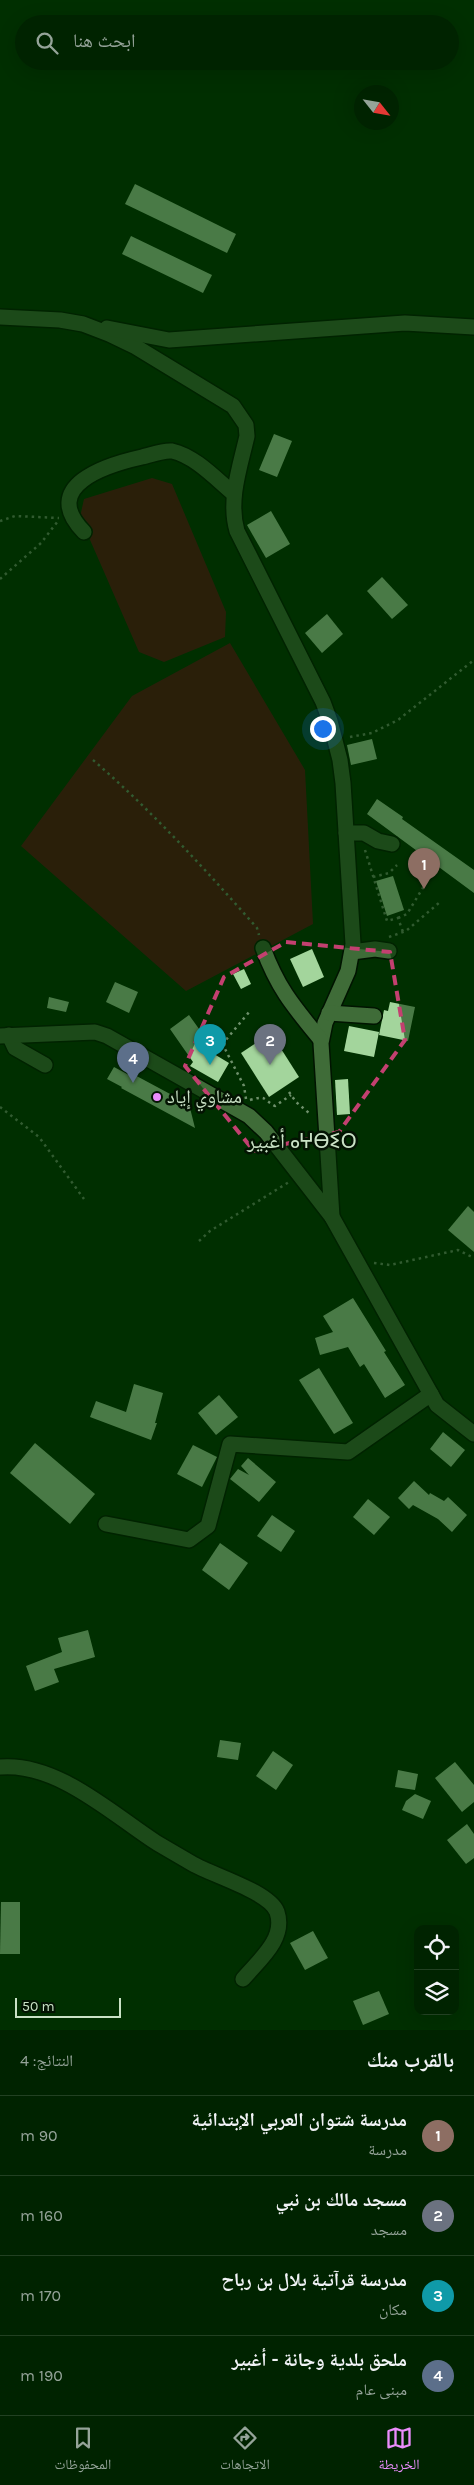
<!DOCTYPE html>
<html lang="ar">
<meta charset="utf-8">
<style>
:root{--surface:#002300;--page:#0e2f0f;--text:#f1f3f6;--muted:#95a499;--line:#224022;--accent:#eb8dfc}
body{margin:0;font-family:Karla,"Noto Naskh Arabic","Noto Sans Tifinagh",sans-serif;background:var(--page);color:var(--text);direction:rtl}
.controls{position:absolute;right:15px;bottom:15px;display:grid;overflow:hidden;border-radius:10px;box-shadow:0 5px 20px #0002}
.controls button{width:45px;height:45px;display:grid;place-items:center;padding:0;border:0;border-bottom:1px solid var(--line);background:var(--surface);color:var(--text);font:25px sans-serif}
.compass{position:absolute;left:354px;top:85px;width:45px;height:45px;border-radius:50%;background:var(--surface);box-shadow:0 5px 20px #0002;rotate:121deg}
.scale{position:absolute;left:15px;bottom:12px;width:106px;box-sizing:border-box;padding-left:5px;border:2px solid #c9e1c5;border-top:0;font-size:14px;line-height:18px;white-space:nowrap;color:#c9e1c5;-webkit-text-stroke:4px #031302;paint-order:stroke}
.you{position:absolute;left:322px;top:728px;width:18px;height:18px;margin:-12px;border:4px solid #fff;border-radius:50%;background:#1a73e8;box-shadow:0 0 0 8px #1a73e833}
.badge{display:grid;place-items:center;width:32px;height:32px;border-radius:50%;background:var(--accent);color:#fff;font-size:16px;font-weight:700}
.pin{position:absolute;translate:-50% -41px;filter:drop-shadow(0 1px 2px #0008)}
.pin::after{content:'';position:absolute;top:26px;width:18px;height:15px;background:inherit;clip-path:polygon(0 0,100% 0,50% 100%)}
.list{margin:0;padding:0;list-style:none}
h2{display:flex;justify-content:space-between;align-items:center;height:65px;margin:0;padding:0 20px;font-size:21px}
h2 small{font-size:16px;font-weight:400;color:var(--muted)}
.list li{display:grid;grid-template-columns:32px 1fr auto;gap:15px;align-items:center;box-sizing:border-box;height:80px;padding:0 20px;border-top:1px solid var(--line)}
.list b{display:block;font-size:19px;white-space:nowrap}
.list p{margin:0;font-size:16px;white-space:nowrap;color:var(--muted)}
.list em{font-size:16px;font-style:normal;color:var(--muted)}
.icon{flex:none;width:28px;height:28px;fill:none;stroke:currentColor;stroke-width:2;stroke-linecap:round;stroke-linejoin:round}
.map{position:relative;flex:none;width:474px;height:2030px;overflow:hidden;direction:ltr}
.search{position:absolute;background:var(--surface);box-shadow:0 5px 20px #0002;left:15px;right:15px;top:15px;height:55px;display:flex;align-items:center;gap:12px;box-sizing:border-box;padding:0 18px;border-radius:28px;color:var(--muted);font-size:19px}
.sheet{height:385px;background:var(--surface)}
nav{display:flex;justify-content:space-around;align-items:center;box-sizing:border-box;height:70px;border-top:1px solid var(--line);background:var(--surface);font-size:14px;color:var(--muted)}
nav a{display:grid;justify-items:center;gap:2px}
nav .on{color:var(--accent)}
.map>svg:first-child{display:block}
.green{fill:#5d0d16}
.building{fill:#a3d59c}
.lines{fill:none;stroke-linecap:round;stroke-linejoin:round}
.minor-casing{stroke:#011400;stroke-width:18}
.path{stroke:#6e906b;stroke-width:2.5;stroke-dasharray:2.5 4;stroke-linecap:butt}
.minor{stroke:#3f6c38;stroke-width:15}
.marked{fill:none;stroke:#c34070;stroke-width:4;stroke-dasharray:10 6;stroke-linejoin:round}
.poi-dot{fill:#eb8dfc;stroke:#031302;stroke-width:2}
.labels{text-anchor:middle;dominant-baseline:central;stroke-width:5;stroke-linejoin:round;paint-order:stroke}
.poi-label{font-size:19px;fill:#c9e1c5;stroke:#031302;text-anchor:start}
.quarter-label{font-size:21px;fill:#c9e1c5;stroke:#031302}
</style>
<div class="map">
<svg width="474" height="2030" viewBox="0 0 474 2030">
<rect width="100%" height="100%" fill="#002f00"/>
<g class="green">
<polygon points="152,478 172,484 226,612 225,637 164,662 139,652 80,517 84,499"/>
<polygon points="230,643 305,770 313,924 186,991 21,846 132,696"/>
</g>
<g class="building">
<polygon points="135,184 236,234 227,253 125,204"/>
<polygon points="131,236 212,275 203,293 122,254"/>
<polygon points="274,434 292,441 277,477 259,470"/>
<polygon points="271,511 290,544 266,558 247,525"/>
<polygon points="382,577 408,605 392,619 367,591"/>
<polygon points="327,614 343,634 322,653 305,633"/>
<polygon points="372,739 377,759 351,765 347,745"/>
<polygon points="377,799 403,817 402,819 474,870 474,893 367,814"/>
<polygon points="393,876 404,910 387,916 376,881"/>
<polygon points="312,949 324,977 303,987 290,959"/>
<polygon points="244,969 251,984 241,989 233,974"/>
<polygon points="115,982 138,992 129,1013 106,1002"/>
<polygon points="49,997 69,1002 66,1012 47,1008"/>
<polygon points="390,1002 415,1007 408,1041 379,1035 384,1010 388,1011"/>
<polygon points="189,1015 207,1040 199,1045 229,1063 218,1082 190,1066 193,1062 170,1029"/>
<polygon points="349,1026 379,1032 374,1057 344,1051"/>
<polygon points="271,1033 299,1077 269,1097 241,1053"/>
<polygon points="114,1067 129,1075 131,1073 185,1102 183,1105 190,1108 195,1128 121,1088 122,1087 107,1079"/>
<polygon points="348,1079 350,1114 337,1115 335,1080"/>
<polygon points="468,1206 474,1212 474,1252 448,1230"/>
<polygon points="353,1298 386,1351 384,1352 405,1385 385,1398 364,1364 360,1367 348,1347 320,1355 315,1338 333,1332 323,1316"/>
<polygon points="319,1368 353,1423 334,1434 299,1380"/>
<polygon points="134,1384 163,1393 155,1423 157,1423 151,1440 90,1417 96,1401 126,1412"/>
<polygon points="219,1395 238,1417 216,1435 198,1413"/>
<polygon points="443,1432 465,1450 451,1467 430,1449"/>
<polygon points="35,1443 95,1494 70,1524 10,1473"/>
<polygon points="193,1445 217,1457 202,1487 177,1474"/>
<polygon points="248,1458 276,1482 259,1502 230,1479 238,1469 249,1475 241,1466"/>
<polygon points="414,1481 429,1495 430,1493 444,1501 448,1497 467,1515 452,1532 438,1519 413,1505 409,1509 398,1498"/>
<polygon points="368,1499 390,1517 374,1535 353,1517"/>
<polygon points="272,1515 295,1531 281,1552 257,1536"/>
<polygon points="220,1543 248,1563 229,1590 202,1570"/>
<polygon points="88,1630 95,1657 54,1669 59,1682 35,1691 26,1666 62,1652 58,1638"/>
<polygon points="220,1740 241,1743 238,1760 217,1757"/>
<polygon points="273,1751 293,1765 276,1790 256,1776"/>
<polygon points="455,1762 474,1785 474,1802 462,1812 435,1778"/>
<polygon points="398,1770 418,1774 415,1790 395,1787"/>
<polygon points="415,1794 431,1801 423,1819 402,1810 406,1801"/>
<polygon points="467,1824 474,1834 474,1858 466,1864 447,1840"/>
<polygon points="1,1902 20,1902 20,1954 0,1954"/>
<polygon points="313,1931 328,1958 305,1970 290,1943"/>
<polygon points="379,1991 389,2014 363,2025 353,2001"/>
</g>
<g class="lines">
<defs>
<g id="minor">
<path d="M0,317L60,320L83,324L109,334L136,347L233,406L246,425L247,436C240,467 228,500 237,531L323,702L330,721L340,760L343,783L353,944L348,971L325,1023L321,1043L332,1217"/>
<polyline points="107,328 169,340 405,323 474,327"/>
<path d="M84,532C39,486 106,465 142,457C151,455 163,450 172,451C195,456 216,479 234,494"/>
<polyline points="346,833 364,833 378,841 392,844"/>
<path d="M263,948C278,989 294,1007 321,1040"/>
<polyline points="352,952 375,949 389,951"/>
<polyline points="329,1013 374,1016"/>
<polyline points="9,1035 15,1048 45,1065"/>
<polyline points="0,1036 95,1032 107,1036 249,1116 266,1132 332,1217 437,1405 474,1434"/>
<polyline points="106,1524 189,1540 208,1526 230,1444 348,1452 431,1394"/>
<path d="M0,1767C57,1762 112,1814 157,1843C169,1850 181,1857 193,1864C212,1875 270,1892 277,1912C286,1939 259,1960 243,1979"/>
</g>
</defs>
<use href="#minor" class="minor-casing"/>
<g class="path">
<polyline points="0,521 15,516 59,518"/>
<polyline points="0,579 41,543 58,521"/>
<polyline points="350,737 372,733 398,720 474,660"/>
<path d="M93,760C152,811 205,869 257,928L259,935"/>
<polyline points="365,850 387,921 398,918 403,932"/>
<polyline points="373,877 389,873 397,865"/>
<polyline points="398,918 407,914 424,886"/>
<polyline points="389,937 406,931 440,902"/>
<polyline points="289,1092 296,1102 309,1113"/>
<polyline points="246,1099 244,1086 224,1047 225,1041 250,1011"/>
<path d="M250,1100C267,1095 262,1099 275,1106L291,1095"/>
<polyline points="0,1107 39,1137 84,1199"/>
<polyline points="199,1241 210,1231 289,1182"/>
<polyline points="374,1263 390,1265 458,1250 474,1258"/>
</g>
<use href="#minor" class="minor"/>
</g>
<path d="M0 0H474V2030H0ZM286,942L390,952L405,1040L339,1132L254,1151L185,1066L224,977Z" fill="#002f00" fill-opacity=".55" fill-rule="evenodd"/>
<path class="marked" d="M286,942L390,952L405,1040L339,1132L254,1151L185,1066L224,977Z"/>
<circle class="poi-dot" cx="157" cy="1097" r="5"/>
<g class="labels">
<g class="poi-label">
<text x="167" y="1097">مشاوي إياد</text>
</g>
<g class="quarter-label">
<text x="302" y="1141">أغبير ⴰⵖⴱⵉⵔ</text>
</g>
</g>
</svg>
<div class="controls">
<button><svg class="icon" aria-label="locate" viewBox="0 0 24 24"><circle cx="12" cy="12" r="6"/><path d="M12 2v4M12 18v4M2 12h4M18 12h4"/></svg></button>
<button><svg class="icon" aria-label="layers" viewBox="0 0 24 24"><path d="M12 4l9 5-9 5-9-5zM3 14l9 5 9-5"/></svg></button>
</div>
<svg class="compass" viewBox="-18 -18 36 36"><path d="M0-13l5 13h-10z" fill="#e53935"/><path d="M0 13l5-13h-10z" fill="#95a499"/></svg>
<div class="scale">50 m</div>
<div class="you"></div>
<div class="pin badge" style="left:424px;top:889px;background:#8d6e63">1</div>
<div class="pin badge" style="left:270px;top:1065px;background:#6b7280">2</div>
<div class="pin badge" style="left:210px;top:1065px;background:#0f9aa8">3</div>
<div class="pin badge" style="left:133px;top:1083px;background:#5c6f8a">4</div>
<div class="search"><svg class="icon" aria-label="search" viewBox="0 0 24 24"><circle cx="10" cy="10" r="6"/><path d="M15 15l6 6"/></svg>ابحث هنا</div>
</div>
<section class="sheet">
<h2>بالقرب منك<small>النتائج: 4</small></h2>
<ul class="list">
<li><span class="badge" style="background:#8d6e63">1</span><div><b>مدرسة شتوان العربي الإبتدائية</b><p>مدرسة</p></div><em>90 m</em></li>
<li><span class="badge" style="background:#6b7280">2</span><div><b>مسجد مالك بن نبي</b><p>مسجد</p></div><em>160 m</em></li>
<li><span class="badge" style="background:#0f9aa8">3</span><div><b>مدرسة قرآتية بلال بن رباح</b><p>مكان</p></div><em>170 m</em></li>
<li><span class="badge" style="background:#5c6f8a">4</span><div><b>ملحق بلدية وجانة - أغبير</b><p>مبنى عام</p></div><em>190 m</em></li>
</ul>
</section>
<nav>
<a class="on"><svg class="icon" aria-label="map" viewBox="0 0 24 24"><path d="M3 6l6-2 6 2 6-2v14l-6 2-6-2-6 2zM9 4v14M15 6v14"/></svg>الخريطة</a>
<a><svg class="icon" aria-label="directions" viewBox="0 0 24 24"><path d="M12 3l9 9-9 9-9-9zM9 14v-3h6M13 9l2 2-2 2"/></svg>الاتجاهات</a>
<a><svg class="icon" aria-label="saved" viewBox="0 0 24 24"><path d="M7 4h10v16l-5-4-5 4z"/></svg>المحفوظات</a>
</nav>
